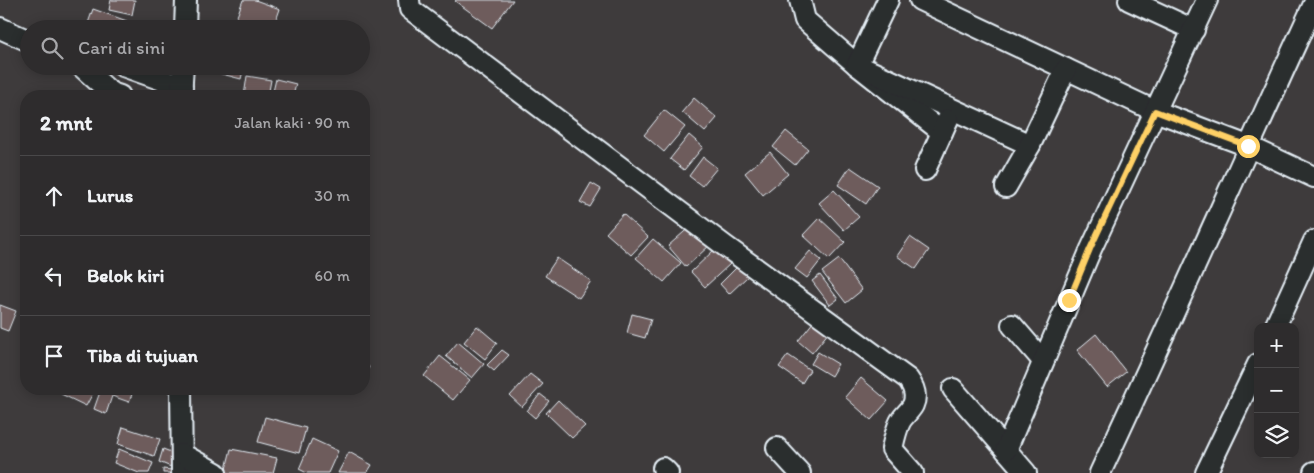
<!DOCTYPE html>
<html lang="id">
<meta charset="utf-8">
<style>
:root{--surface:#2e2c2d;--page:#363435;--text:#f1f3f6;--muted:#a7a7aa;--line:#494849}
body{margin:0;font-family:Itim,sans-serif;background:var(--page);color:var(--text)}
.controls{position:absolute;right:15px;bottom:15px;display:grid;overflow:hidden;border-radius:10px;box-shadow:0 2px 12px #0003}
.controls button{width:45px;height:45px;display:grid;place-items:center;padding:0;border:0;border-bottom:1px solid var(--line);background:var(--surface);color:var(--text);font:25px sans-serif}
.stop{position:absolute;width:15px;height:15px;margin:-11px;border:4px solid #ffd166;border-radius:50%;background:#fff}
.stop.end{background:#ffd166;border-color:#fff;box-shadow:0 1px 5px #0008}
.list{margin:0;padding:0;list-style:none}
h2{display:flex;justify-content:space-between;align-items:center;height:65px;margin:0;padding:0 20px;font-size:21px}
h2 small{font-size:16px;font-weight:400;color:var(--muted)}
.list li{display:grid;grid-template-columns:32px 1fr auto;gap:15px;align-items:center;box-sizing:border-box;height:80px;padding:0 20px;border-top:1px solid var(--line)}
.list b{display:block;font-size:19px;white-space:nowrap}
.list em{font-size:16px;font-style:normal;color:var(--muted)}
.icon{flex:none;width:28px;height:28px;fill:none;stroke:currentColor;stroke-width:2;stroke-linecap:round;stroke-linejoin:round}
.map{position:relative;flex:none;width:1314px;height:473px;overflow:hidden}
.search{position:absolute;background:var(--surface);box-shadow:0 2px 12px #0003;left:20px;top:20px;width:350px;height:55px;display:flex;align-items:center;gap:12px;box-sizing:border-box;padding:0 18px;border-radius:28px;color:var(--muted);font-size:19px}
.panel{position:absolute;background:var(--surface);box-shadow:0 2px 12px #0003;left:20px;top:90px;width:350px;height:305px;border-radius:20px}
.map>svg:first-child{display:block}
.building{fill:#6e5b5c;stroke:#e8f1f8}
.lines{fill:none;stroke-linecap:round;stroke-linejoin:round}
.minor-casing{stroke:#e8f1f8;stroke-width:24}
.minor{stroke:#2a2d2e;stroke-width:20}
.route{stroke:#ffd166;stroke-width:6}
</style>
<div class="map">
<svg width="1314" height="473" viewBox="0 0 1314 473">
<rect width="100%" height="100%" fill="#3e3b3c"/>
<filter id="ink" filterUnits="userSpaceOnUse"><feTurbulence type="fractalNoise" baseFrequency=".02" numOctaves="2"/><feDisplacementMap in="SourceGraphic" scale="10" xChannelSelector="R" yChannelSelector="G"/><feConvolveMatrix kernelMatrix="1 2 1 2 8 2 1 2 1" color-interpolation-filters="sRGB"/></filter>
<g filter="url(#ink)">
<g class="building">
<polygon points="111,0 135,0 132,15 109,10"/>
<polygon points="243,0 255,0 280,9 273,29 261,29 236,19"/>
<polygon points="456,0 513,0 492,28 455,1"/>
<polygon points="93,9 127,21 125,29 86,29"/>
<polygon points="235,24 246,29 233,29"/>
<polygon points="152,66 170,66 168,71"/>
<polygon points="220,66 244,66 241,79 218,73"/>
<polygon points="247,76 271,80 268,96 244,96"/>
<polygon points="276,79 296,84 293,96 272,96"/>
<polygon points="694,98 717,118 705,132 682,112"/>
<polygon points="664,110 685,127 664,152 644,135"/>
<polygon points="786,131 808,149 795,165 773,147"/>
<polygon points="689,135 703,147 684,170 670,159"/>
<polygon points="770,152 788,174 763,195 745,173"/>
<polygon points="703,157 717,168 702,186 689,176"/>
<polygon points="850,167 878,186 866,204 838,185"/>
<polygon points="591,183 601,189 590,207 580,202"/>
<polygon points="834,190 859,217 844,230 819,203"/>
<polygon points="623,214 648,237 631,255 606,233"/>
<polygon points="819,218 845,242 829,259 803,235"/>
<polygon points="692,225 710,245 686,267 668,246"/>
<polygon points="910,237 929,250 916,269 897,256"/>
<polygon points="653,239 681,263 664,282 636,258"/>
<polygon points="715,249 730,264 705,287 691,272"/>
<polygon points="810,251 821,260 807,278 795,269"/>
<polygon points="557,258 591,281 579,298 545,276"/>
<polygon points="839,259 862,290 846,303 822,272"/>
<polygon points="738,266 748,276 729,294 720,284"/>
<polygon points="820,275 838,299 830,305 812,281"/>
<polygon points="0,305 16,311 8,331 0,328"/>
<polygon points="632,314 651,319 645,338 627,333"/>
<polygon points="814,321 829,332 812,353 798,341"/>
<polygon points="477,326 497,343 485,359 464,342"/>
<polygon points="1096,334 1126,372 1107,387 1077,350"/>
<polygon points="458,342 484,364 472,378 446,356"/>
<polygon points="502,350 509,355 494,371 487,365"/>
<polygon points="818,352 838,364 831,376 811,364"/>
<polygon points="788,355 810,370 802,383 779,367"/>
<polygon points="440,356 470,380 453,400 424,376"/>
<polygon points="364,363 369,367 364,375"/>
<polygon points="530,374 543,384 522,407 510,396"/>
<polygon points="861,378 888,401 871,420 845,397"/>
<polygon points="63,389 95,389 86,406 61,394"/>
<polygon points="101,389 134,389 129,402 112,396 106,414 94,409"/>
<polygon points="540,394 549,401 535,418 527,411"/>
<polygon points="558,400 585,426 572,438 546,413"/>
<polygon points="265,417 306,428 299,453 258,442"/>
<polygon points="123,427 160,439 154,456 118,444"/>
<polygon points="312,439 338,451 328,473 307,473 299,469"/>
<polygon points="119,449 153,463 149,473 139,473 114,463"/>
<polygon points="163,449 176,454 171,467 159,462"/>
<polygon points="231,449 277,458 273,473 225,473"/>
<polygon points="349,452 372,465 367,473 338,473"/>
<polygon points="163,469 171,470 171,473 163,473"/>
</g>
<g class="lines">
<defs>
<g id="minor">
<path d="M409,0L410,9L418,15L725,246L908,379C914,387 917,396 913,405C910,411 903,416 900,422C896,430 894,440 892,449L913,473"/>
<polyline points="800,0 805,20 857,65 942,132"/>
<polyline points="888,0 857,65 1030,145"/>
<polyline points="920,0 1155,111 1248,146 1314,177"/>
<polyline points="1129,0 1194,30"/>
<polyline points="0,28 29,41"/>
<polyline points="185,29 186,0"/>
<polyline points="81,66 111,93 120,96"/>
<polyline points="123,66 182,87"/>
<polyline points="181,96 183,66"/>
<polyline points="925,170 948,119"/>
<polyline points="1006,187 1030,145 1066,69"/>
<polyline points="1012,325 1043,361"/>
<polyline points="1275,327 1314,241"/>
<polyline points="181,389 182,473"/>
<polyline points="953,389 1026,473"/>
<polyline points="777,448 800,473"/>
<polyline points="1006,450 1091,249 1207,0"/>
<polyline points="182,454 216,473"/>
<polyline points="663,468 668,473"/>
<path d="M1100,473C1173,317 1242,160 1314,4"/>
<polyline points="1206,473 1258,364"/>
<polyline points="1314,473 1314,472"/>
</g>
</defs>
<use href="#minor" class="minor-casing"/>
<use href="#minor" class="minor"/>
</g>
</g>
<g class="lines" filter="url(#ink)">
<polyline class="route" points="1069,300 1090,249 1155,111 1248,146"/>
</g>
</svg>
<div class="controls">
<button>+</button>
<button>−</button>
<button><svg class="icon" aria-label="layers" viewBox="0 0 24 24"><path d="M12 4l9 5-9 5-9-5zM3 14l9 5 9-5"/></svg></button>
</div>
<div class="stop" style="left:1248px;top:146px"></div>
<div class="stop end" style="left:1069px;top:300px"></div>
<div class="search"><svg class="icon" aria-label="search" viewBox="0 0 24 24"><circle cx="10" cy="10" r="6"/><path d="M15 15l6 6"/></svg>Cari di sini</div>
<section class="panel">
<h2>2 mnt<small>Jalan kaki · 90 m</small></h2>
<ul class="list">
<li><svg class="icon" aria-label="ahead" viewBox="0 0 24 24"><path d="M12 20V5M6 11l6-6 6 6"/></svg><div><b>Lurus</b></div><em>30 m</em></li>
<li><svg class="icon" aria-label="left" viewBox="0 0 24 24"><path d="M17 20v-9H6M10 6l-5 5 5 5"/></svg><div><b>Belok kiri</b></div><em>60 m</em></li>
<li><svg class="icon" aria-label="arrive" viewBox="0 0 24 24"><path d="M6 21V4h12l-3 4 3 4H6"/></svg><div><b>Tiba di tujuan</b></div></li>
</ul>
</section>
</div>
